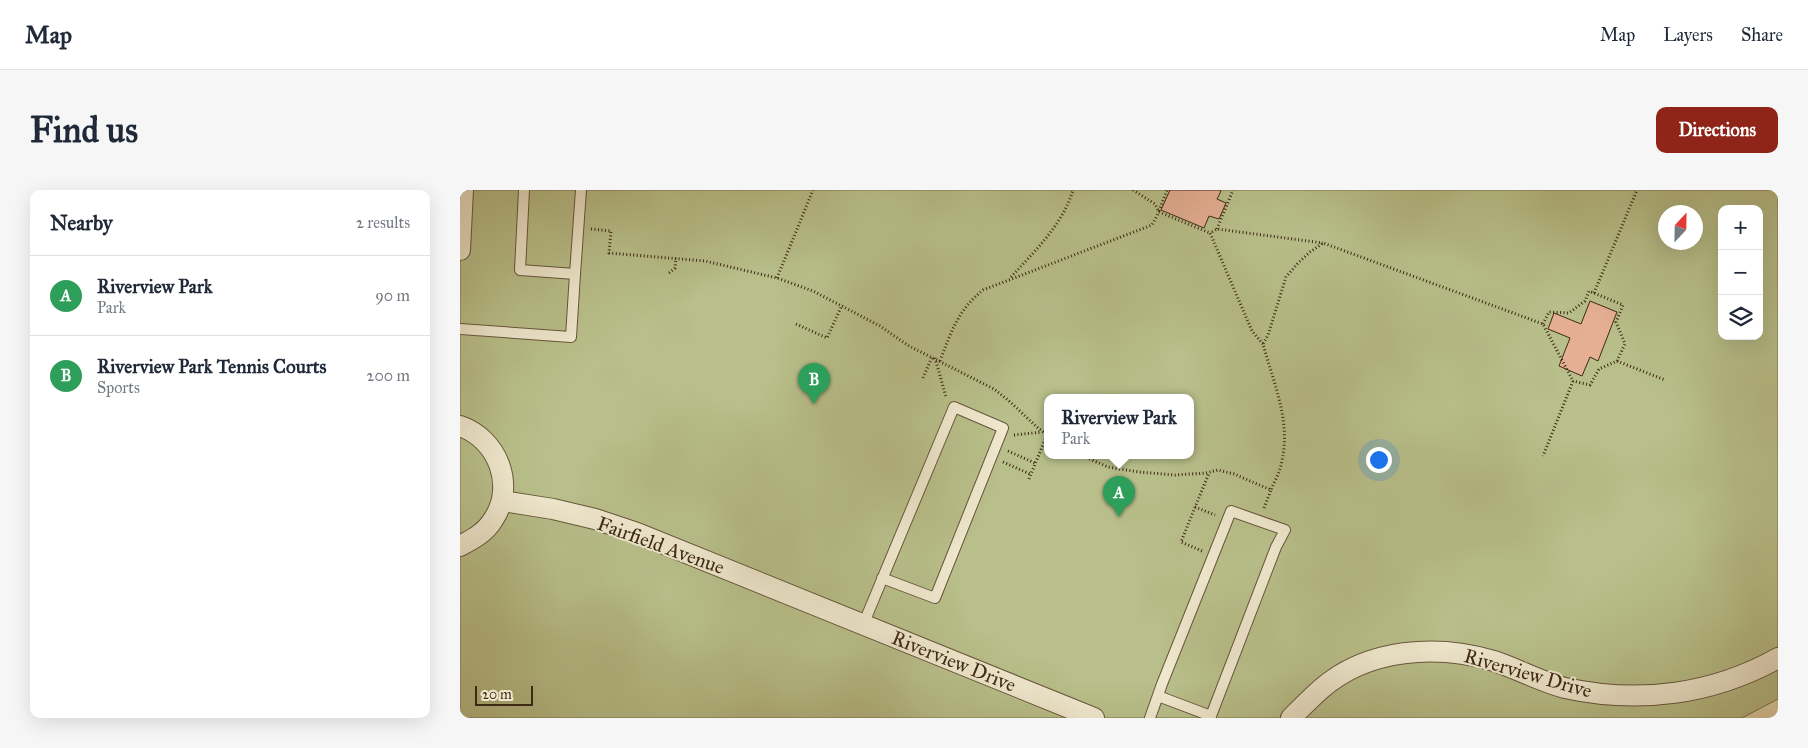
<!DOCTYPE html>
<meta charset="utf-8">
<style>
:root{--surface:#fff;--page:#f6f6f7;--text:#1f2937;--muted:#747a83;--line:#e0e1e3;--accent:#8f2418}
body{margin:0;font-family:"IM FELL Great Primer",serif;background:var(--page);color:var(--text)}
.controls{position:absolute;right:15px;top:15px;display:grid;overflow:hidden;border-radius:10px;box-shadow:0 5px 20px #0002}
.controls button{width:45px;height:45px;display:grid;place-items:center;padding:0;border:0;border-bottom:1px solid var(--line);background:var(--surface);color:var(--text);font:25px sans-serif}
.compass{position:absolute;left:1198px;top:15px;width:45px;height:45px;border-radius:50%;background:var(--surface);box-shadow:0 5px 20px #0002;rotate:22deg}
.scale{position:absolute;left:15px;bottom:12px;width:58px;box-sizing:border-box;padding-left:5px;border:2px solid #3e2915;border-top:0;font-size:14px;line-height:18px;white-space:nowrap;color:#3e2915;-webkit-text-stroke:4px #efe8ce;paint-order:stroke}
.you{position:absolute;left:918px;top:269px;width:18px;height:18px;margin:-12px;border:4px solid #fff;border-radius:50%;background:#1a73e8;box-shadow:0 0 0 8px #1a73e833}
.badge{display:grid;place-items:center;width:32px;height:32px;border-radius:50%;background:var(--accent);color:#fff;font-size:16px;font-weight:700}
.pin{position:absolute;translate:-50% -41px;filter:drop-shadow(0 1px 2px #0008)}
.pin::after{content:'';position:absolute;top:26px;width:18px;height:15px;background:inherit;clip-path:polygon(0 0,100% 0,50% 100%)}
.popup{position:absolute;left:584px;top:204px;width:150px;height:65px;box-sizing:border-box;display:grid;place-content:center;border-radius:10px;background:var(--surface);filter:drop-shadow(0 1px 4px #0005);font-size:16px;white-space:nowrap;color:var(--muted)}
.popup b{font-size:19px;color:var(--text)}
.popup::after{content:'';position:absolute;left:50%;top:100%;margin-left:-10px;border:10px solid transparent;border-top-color:var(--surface)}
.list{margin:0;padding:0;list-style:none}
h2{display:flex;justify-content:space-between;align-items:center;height:65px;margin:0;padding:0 20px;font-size:21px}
h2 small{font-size:16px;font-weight:400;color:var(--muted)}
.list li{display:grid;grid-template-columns:32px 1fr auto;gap:15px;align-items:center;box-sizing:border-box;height:80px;padding:0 20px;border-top:1px solid var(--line)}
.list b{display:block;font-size:19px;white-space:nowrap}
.list p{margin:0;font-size:16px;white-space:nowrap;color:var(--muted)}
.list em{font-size:16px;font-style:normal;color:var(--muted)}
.icon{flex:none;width:28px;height:28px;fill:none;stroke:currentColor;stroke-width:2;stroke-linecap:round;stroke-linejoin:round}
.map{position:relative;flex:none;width:1318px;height:528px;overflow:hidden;border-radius:10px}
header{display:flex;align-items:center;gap:30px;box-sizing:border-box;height:70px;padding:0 25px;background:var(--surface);border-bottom:1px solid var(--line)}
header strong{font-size:24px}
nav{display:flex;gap:28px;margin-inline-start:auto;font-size:18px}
.intro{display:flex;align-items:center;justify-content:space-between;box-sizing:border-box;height:120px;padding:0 30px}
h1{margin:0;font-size:35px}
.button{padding:12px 22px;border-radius:10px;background:var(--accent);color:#fff;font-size:18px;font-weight:700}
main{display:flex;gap:30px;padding:0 30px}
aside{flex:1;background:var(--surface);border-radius:10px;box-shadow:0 5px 20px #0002}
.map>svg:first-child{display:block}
.green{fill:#b8bf8a;stroke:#7b7450;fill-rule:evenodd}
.building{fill:#e5af94;stroke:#3e2915}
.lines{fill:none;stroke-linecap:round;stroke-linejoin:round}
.lane-casing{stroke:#68563c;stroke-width:12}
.street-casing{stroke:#68563c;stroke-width:22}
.path{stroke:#3e2915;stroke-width:3;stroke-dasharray:1 2.5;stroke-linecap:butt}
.lane{stroke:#efe8ce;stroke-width:10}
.street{stroke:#efe8ce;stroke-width:20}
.labels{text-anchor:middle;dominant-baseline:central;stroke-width:4;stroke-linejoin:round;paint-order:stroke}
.street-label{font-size:20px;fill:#3e2915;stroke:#efe8ce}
</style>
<header>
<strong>Map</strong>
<nav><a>Map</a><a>Layers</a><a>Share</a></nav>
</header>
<div class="intro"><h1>Find us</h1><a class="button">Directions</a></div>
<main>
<aside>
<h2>Nearby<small>2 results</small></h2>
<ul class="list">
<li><span class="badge" style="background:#2e9e5b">A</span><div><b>Riverview Park</b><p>Park</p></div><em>90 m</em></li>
<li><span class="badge" style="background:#2e9e5b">B</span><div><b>Riverview Park Tennis Courts</b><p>Sports</p></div><em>200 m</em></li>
</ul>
</aside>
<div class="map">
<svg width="1318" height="528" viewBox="0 0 1318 528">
<rect width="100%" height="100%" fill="#e7dcb3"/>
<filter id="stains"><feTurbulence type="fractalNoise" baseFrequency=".004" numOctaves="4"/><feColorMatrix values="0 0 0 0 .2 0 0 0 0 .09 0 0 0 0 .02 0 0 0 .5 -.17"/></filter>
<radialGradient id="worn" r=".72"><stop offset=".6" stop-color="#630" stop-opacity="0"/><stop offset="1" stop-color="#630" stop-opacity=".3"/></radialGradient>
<path class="green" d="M0,0H1318V509L1282,528H0ZM1262,19H1299V146H1262ZM1206,22H1236V52H1206ZM588,208H730V266H588Z"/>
<g class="building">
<polygon points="710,0 759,0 761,1 757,9 766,13 759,29 749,26 744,38 701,20"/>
<polygon points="1130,111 1157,122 1138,171 1130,167 1122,186 1099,176 1110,148 1088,139 1094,123 1121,134"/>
</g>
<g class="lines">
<defs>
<g id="lane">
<polyline points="64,0 60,80 115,84 121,0"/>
<polyline points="0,139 111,147 115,84"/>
<polyline points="403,435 494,217 543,238 475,408 422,388"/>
<polyline points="690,528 702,494 771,321 825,340 816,357 751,526 698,506"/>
</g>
<g id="street">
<polyline points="0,60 3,0"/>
<path d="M0,236C38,249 56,296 33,330C25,343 13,349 0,356"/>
<polyline points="42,311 93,319 135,329 177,343 634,528"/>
<path d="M831,528C841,518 851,508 861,499C908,458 977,454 1034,471C1058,479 1081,492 1105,498C1178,514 1252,505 1318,468"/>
</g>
</defs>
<use href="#lane" class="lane-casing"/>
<use href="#street" class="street-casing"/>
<g class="path">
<polyline points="673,0 695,14 699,22"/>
<polyline points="699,21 707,0"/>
<polyline points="131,39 151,41 149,63 245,71 317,88 353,101 420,136 449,156 534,199 548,210 578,238 588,245"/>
<polyline points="757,39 773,0"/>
<polyline points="209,83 215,78 216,68"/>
<path d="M551,87C575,61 603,34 613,0"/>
<polyline points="317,88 353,0"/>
<polyline points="1134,103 1177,0"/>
<polyline points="336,134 367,148 382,115"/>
<polyline points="1083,134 1089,122 1109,123 1125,111 1129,101 1163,115 1156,132 1165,154 1157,171 1139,179 1130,195 1113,191"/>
<polyline points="803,154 792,141 750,43 757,39 863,53"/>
<polyline points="475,168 486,207"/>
<path d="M480,171C491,142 498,120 523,100L692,35L699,22L750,43"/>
<polyline points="1157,171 1205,190"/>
<polyline points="463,188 472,167"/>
<polyline points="554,245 582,242"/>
<polyline points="548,261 575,273"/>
<path d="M623,266L648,277L679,282L715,285L746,283L758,280L774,284L811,300C814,292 819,284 821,275C832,232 814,195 803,154L808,145L826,87L838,73L850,62L863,53L1083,134L1113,191L1083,266"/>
<polyline points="543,272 570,284"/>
<polyline points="569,289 587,245"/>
<polyline points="735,317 755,325"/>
<polyline points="804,318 811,300"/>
<polyline points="742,361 721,352 749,283"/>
</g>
<use href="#lane" class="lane"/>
<use href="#street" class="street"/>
</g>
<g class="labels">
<g class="street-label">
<text transform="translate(201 355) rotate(20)">Fairfield Avenue</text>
<text transform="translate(494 471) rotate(22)">Riverview Drive</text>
<text transform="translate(1068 483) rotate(16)">Riverview Drive</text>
</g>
</g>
<rect width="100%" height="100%" filter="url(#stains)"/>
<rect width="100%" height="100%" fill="url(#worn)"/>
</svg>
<div class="controls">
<button>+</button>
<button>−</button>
<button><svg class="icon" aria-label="layers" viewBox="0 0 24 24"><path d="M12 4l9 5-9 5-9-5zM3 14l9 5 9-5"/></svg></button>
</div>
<svg class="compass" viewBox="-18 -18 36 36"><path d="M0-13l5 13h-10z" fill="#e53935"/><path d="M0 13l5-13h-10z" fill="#747a83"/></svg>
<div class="scale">20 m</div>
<div class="you"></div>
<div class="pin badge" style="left:659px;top:327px;background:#2e9e5b">A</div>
<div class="popup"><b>Riverview Park</b>Park</div>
<div class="pin badge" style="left:354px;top:214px;background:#2e9e5b">B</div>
</div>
</main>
